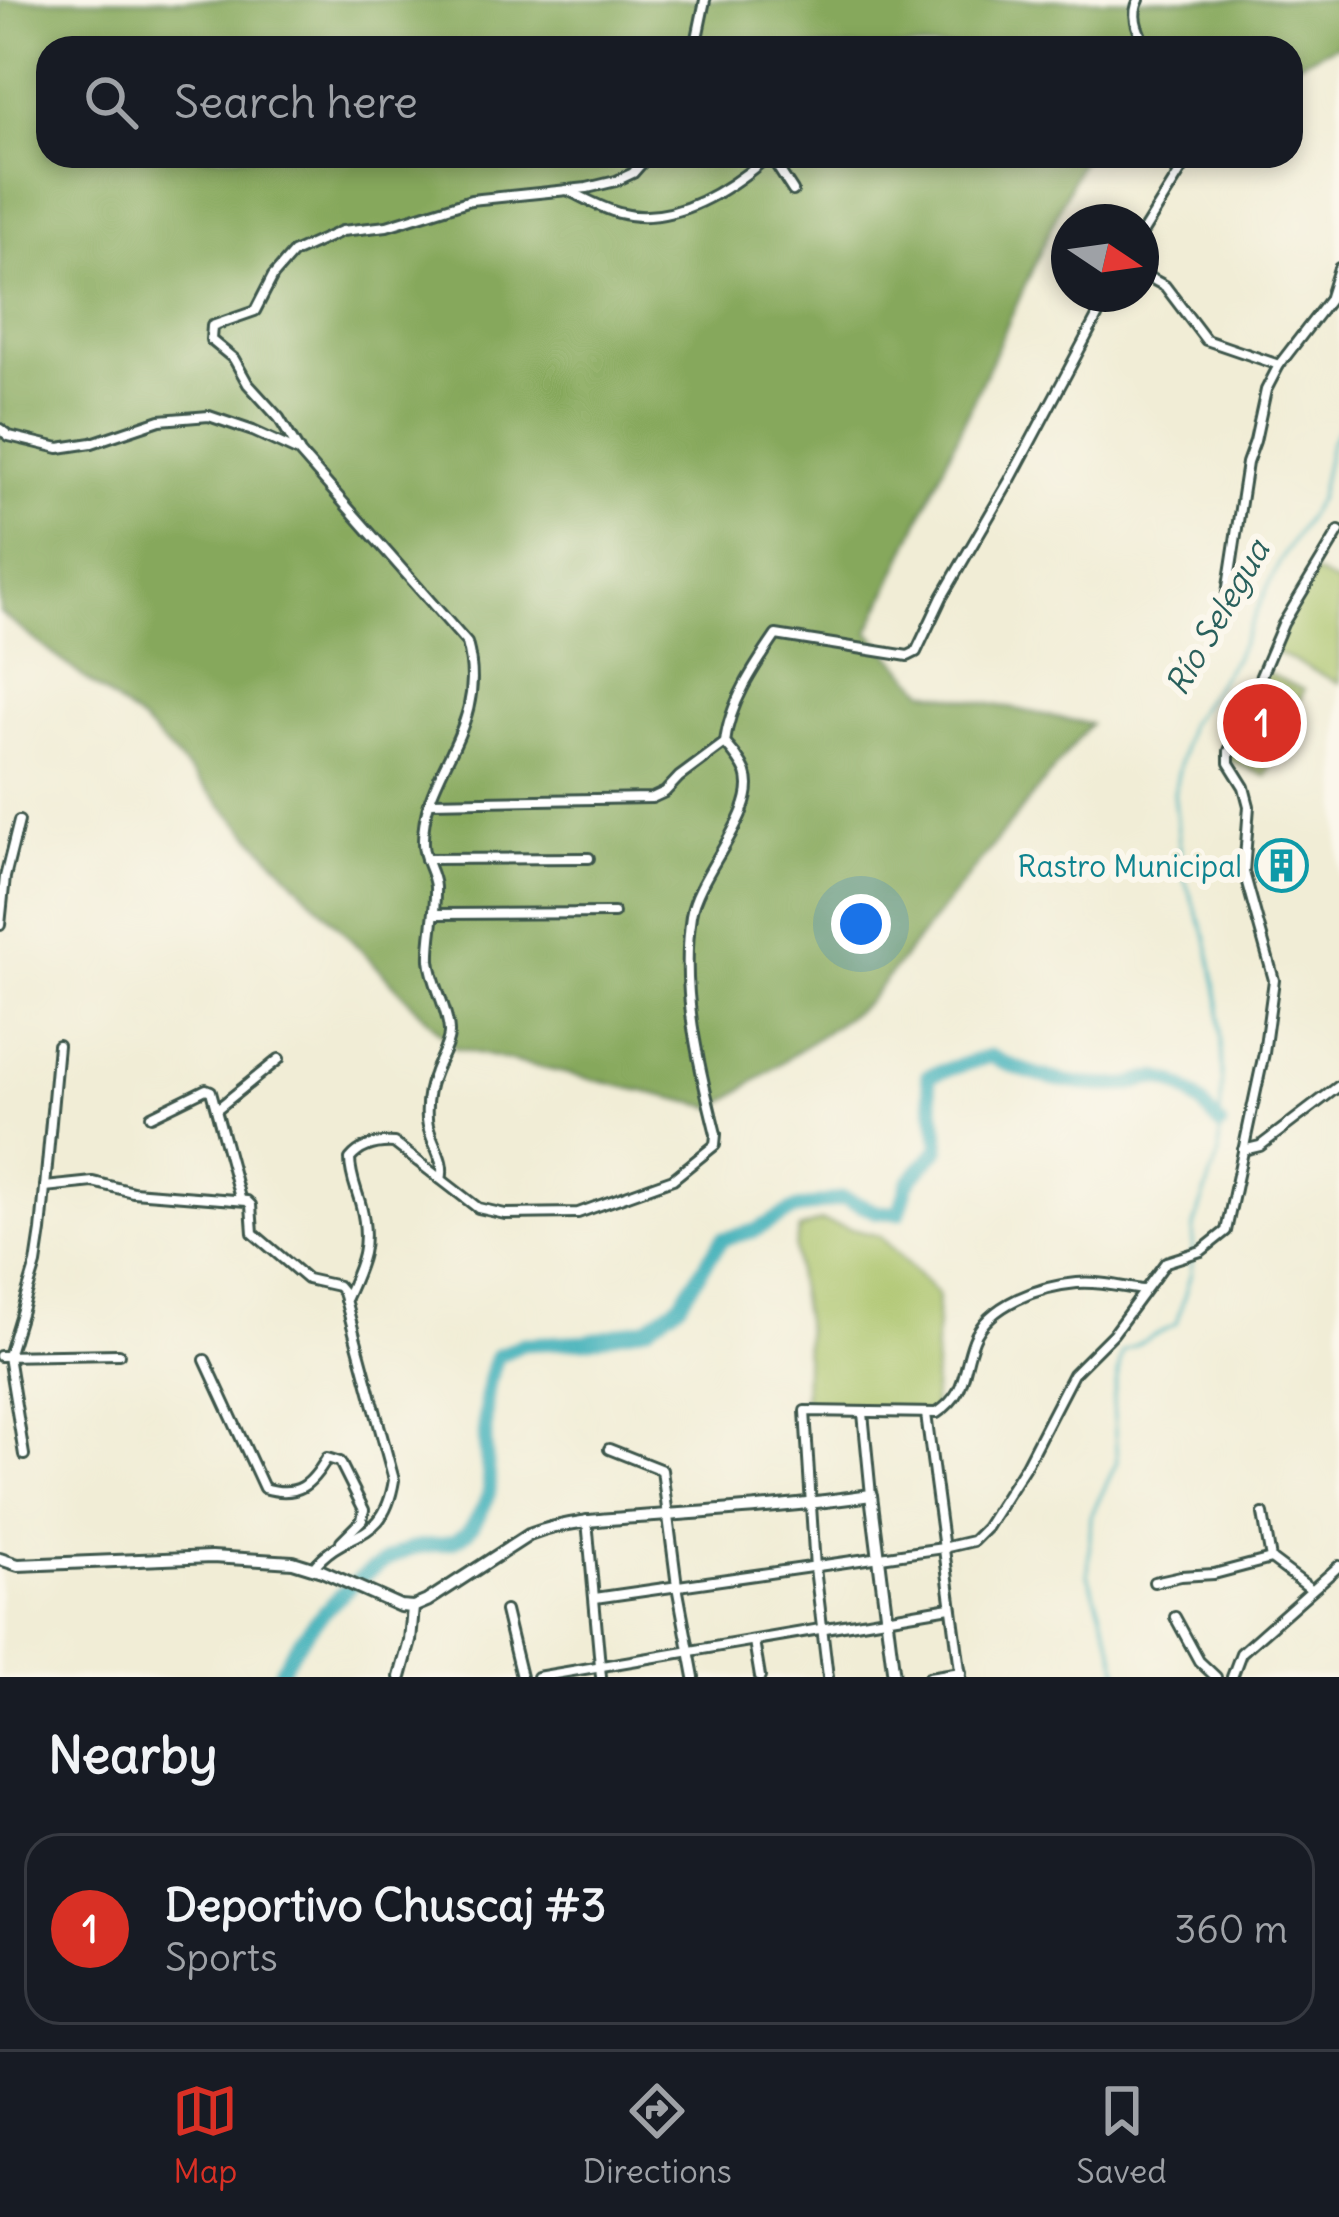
<!DOCTYPE html>
<meta charset="utf-8">
<style>
:root{--surface:#171b24;--page:#242831;--text:#f1f3f6;--muted:#9ea1a6;--line:#363941;--accent:#d93025}
body{margin:0;font-family:Delius,sans-serif;background:var(--page);color:var(--text)}
.compass{position:absolute;left:1051px;top:204px;width:108px;height:108px;border-radius:50%;background:var(--surface);box-shadow:0 6px 18px #0003;rotate:103deg}
.you{position:absolute;left:861px;top:924px;width:42px;height:42px;margin:-30px;border:9px solid #fff;border-radius:50%;background:#1a73e8;box-shadow:0 0 0 18px #1a73e833}
.badge{display:grid;place-items:center;width:78px;height:78px;border-radius:50%;background:var(--accent);color:#fff;font-size:39px;font-weight:700}
.pin{position:absolute;translate:-50% -50%;border:6px solid #fff;box-shadow:0 3px 12px #0006}
.list{margin:0;padding:0;list-style:none}
h2{display:flex;justify-content:space-between;align-items:center;height:156px;margin:0;padding:0 48px;font-size:51px}
h2 small{font-size:39px;font-weight:400;color:var(--muted)}
.list li{display:grid;grid-template-columns:78px 1fr auto;gap:36px;align-items:center;box-sizing:border-box;height:192px;margin:0 24px 24px;padding:0 24px;border:3px solid var(--line);border-radius:36px}
.list b{display:block;font-size:45px;white-space:nowrap}
.list p{margin:0;font-size:39px;white-space:nowrap;color:var(--muted)}
.list em{font-size:39px;font-style:normal;color:var(--muted)}
.icon{flex:none;width:66px;height:66px;fill:none;stroke:currentColor;stroke-width:2;stroke-linecap:round;stroke-linejoin:round}
.map{position:relative;flex:none;width:1339px;height:1677px;overflow:hidden}
.search{position:absolute;background:var(--surface);box-shadow:0 6px 18px #0003;left:36px;right:36px;top:36px;height:132px;display:flex;align-items:center;gap:30px;box-sizing:border-box;padding:0 42px;border-radius:36px;color:var(--muted);font-size:45px}
.sheet{height:372px;background:var(--surface)}
nav{display:flex;justify-content:space-around;align-items:center;box-sizing:border-box;height:168px;border-top:3px solid var(--line);background:var(--surface);font-size:33px;color:var(--muted)}
nav a{display:grid;justify-items:center;gap:6px}
nav .on{color:var(--accent)}
.map>svg:first-child{display:block}
.green{fill:#a9c268;stroke:#64804e;stroke-width:3}
.forest{fill:#86a85c;stroke:#527248;stroke-width:3}
.lines{fill:none;stroke-linecap:round;stroke-linejoin:round}
.stream{stroke:#40b0b9;stroke-width:3}
.river{stroke:#40b0b9;stroke-width:15}
.minor-casing{stroke:#3e574c;stroke-width:14}
.secondary-casing{stroke:#3e574c;stroke-width:16}
.minor{stroke:#fff;stroke-width:8}
.secondary{stroke:#fff;stroke-width:10}
.labels{text-anchor:middle;dominant-baseline:central;stroke-width:12;stroke-linejoin:round;paint-order:stroke}
.culture-label{font-size:30px;fill:#0d838f;stroke:#fbf7ec;text-anchor:end}
.water-label{font-size:33px;font-style:italic;fill:#29605c;stroke:#fbf7ec}
</style>
<div class="map">
<svg width="1339" height="1677" viewBox="0 0 1339 1677">
<rect width="100%" height="100%" fill="#fbf7ec"/>
<filter id="ink" filterUnits="userSpaceOnUse"><feTurbulence type="fractalNoise" baseFrequency=".00833" numOctaves="2"/><feDisplacementMap in="SourceGraphic" scale="24" xChannelSelector="R" yChannelSelector="G"/><feConvolveMatrix kernelMatrix="1 2 1 2 8 2 1 2 1" color-interpolation-filters="sRGB"/></filter>
<filter id="wash" filterUnits="userSpaceOnUse"><feTurbulence type="fractalNoise" baseFrequency=".004" numOctaves="4" result="noise"/><feDisplacementMap in="SourceGraphic" scale="48" xChannelSelector="R" yChannelSelector="G"/><feGaussianBlur stdDeviation="2.7" result="paint"/><feColorMatrix in="noise" values="0 0 0 0 0 0 0 0 0 0 0 0 0 0 0 0 0 1.4 0 .05"/><feComposite in="paint" operator="in"/></filter>
<g filter="url(#wash)">
<rect width="100%" height="100%" fill="#f1edd6"/>
<g class="green">
<polygon points="1310,570 1339,585 1339,683 1271,650"/>
<polygon points="1258,669 1304,690 1266,776 1220,755"/>
<polygon points="821,1221 880,1236 938,1295 933,1414 804,1408 806,1333 797,1278 795,1247 799,1229"/>
</g>
<polygon class="forest" points="0,0 1339,0 1339,44 1291,66 1291,48 48,48 48,156 1092,156 1081,161 869,632 925,691 1090,724 867,1003 716,1108 455,1048 143,723 0,613"/>
<g class="lines">
<polyline class="stream" points="1120,1677 1114,1650 1088,1575 1091,1516 1117,1462 1113,1401 1122,1352 1176,1324 1191,1273 1194,1226 1219,1154 1222,1069 1219,1003 1207,938 1183,876 1174,793 1188,725 1235,658 1280,561 1319,498 1330,444 1339,428"/>
<path class="river" d="M278,1677C301,1629 357,1571 407,1550C431,1540 454,1552 473,1525C478,1517 487,1501 489,1492C491,1481 487,1466 486,1455C484,1423 484,1386 497,1356L523,1344L587,1341L647,1327L680,1303L722,1239L754,1231L793,1210L843,1198L877,1212L899,1213L908,1183L939,1148C939,1122 929,1102 928,1076L990,1056C1030,1077 1080,1088 1126,1085C1138,1084 1151,1076 1162,1079C1188,1085 1203,1106 1220,1125"/>
</g>
</g>
<g filter="url(#ink)">
<g class="lines">
<defs>
<g id="minor">
<path d="M1139,0C1130,16 1139,32 1146,48"/>
<polyline points="695,48 705,0"/>
<path d="M567,190C584,198 601,208 619,213C671,227 727,191 765,159L773,160L793,191"/>
<polyline points="1141,235 1190,156"/>
<polyline points="1141,273 1165,286 1206,340 1279,365"/>
<path d="M0,429L9,436L59,448L92,443L160,420L209,416L253,431L299,452L467,643C491,730 421,770 423,844C423,859 434,872 435,887C436,913 429,938 430,960C432,984 448,1008 449,1031C450,1045 438,1061 434,1074C428,1088 426,1104 427,1119C428,1141 447,1158 441,1179"/>
<polyline points="299,451 279,418 248,384 234,359 211,340 212,326 255,311 273,276 293,253 342,231 387,226 471,200 587,188 616,181 633,173 648,156"/>
<polyline points="1224,613 1247,463 1255,441 1266,390 1279,365 1329,300 1339,268"/>
<polyline points="430,802 652,798 665,792 679,777 725,743"/>
<polyline points="426,859 589,858"/>
<polyline points="436,914 614,913"/>
<polyline points="0,925 5,877 19,821"/>
<polyline points="217,1109 279,1059"/>
<polyline points="151,1116 206,1089 211,1091 240,1198"/>
<polyline points="1243,1150 1260,1146 1339,1086"/>
<path d="M45,1187L93,1182L133,1192L247,1201L251,1205L253,1233L307,1279L338,1286L343,1292L394,1480C383,1547 348,1525 313,1568"/>
<path d="M345,1300C361,1265 371,1245 361,1206C357,1190 350,1176 350,1159C361,1146 378,1142 394,1143L478,1208L505,1214L578,1213L673,1179L715,1145L716,1134C698,1063 680,989 691,916C698,872 760,812 746,773C741,761 733,752 725,743C729,704 754,667 776,635L908,656L916,652L942,597L1010,480L1109,294"/>
<polyline points="0,1356 119,1354"/>
<path d="M205,1360L264,1488C298,1498 311,1485 327,1458L340,1462L364,1510L362,1520L341,1541"/>
<polyline points="863,1413 871,1495"/>
<polyline points="926,1414 961,1677"/>
<polyline points="609,1449 662,1470 677,1586 694,1677"/>
<polyline points="24,1455 8,1356 36,1264 41,1231 58,1045"/>
<polyline points="1263,1514 1271,1559 1311,1589"/>
<polyline points="587,1520 601,1677"/>
<polyline points="1154,1582 1181,1576 1214,1574 1271,1559"/>
<polyline points="595,1598 943,1548 973,1541 986,1528 1026,1465 1073,1374 1113,1334 1166,1262 1201,1251 1226,1231 1264,1053 1274,980 1244,872 1249,806 1244,787 1229,763 1229,751 1283,624 1339,531"/>
<polyline points="505,1611 521,1677"/>
<polyline points="1175,1617 1199,1661 1216,1677"/>
<polyline points="754,1641 760,1677"/>
<polyline points="537,1677 950,1607"/>
<path d="M828,1677L815,1568L805,1411L937,1413C968,1392 962,1371 974,1340C988,1304 1041,1286 1077,1283C1099,1281 1121,1287 1143,1290"/>
<polyline points="929,1677 961,1672"/>
<polyline points="1232,1677 1241,1653 1339,1566"/>
</g>
<g id="secondary">
<path d="M0,1559L18,1565L212,1557L293,1562L322,1571L400,1606L413,1607L427,1601L529,1535C573,1518 620,1519 667,1515C734,1510 803,1505 871,1495L894,1677"/>
<polyline points="400,1677 410,1641 413,1607"/>
</g>
</defs>
<use href="#minor" class="minor-casing"/>
<use href="#secondary" class="secondary-casing"/>
<use href="#minor" class="minor"/>
<use href="#secondary" class="secondary"/>
</g>
</g>
<defs>
<symbol id="building-ring" viewBox="-11 -11 22 22"><circle r="9.5" fill="#fbf7ec" stroke="#0f9aa8" stroke-width="1.5"/><path d="M-4-6H4V6H1V3H-1V6H-4ZM-2.5-4.3h1.7v1.8h-1.7ZM.8-4.3h1.7v1.8H.8ZM-2.5-1h1.7V.8h-1.7ZM.8-1h1.7V.8H.8Z" fill="#0f9aa8"/></symbol>
</defs>
<g fill-rule="evenodd">
<use href="#building-ring" x="1252" y="836" width="59" height="59"/>
</g>
<g class="labels">
<g class="culture-label">
<text x="1242" y="866">Rastro Municipal</text>
</g>
<g class="water-label">
<text transform="translate(1217 617) rotate(-60)">Río Selegua</text>
</g>
</g>
</svg>
<svg class="compass" viewBox="-18 -18 36 36"><path d="M0-13l5 13h-10z" fill="#e53935"/><path d="M0 13l5-13h-10z" fill="#9ea1a6"/></svg>
<div class="you"></div>
<div class="pin badge" style="left:1262px;top:723px">1</div>
<div class="search"><svg class="icon" aria-label="search" viewBox="0 0 24 24"><circle cx="10" cy="10" r="6"/><path d="M15 15l6 6"/></svg>Search here</div>
</div>
<section class="sheet">
<h2>Nearby<small></small></h2>
<ul class="list">
<li><span class="badge">1</span><div><b>Deportivo Chuscaj #3</b><p>Sports</p></div><em>360 m</em></li>
</ul>
</section>
<nav>
<a class="on"><svg class="icon" aria-label="map" viewBox="0 0 24 24"><path d="M3 6l6-2 6 2 6-2v14l-6 2-6-2-6 2zM9 4v14M15 6v14"/></svg>Map</a>
<a><svg class="icon" aria-label="directions" viewBox="0 0 24 24"><path d="M12 3l9 9-9 9-9-9zM9 14v-3h6M13 9l2 2-2 2"/></svg>Directions</a>
<a><svg class="icon" aria-label="saved" viewBox="0 0 24 24"><path d="M7 4h10v16l-5-4-5 4z"/></svg>Saved</a>
</nav>
